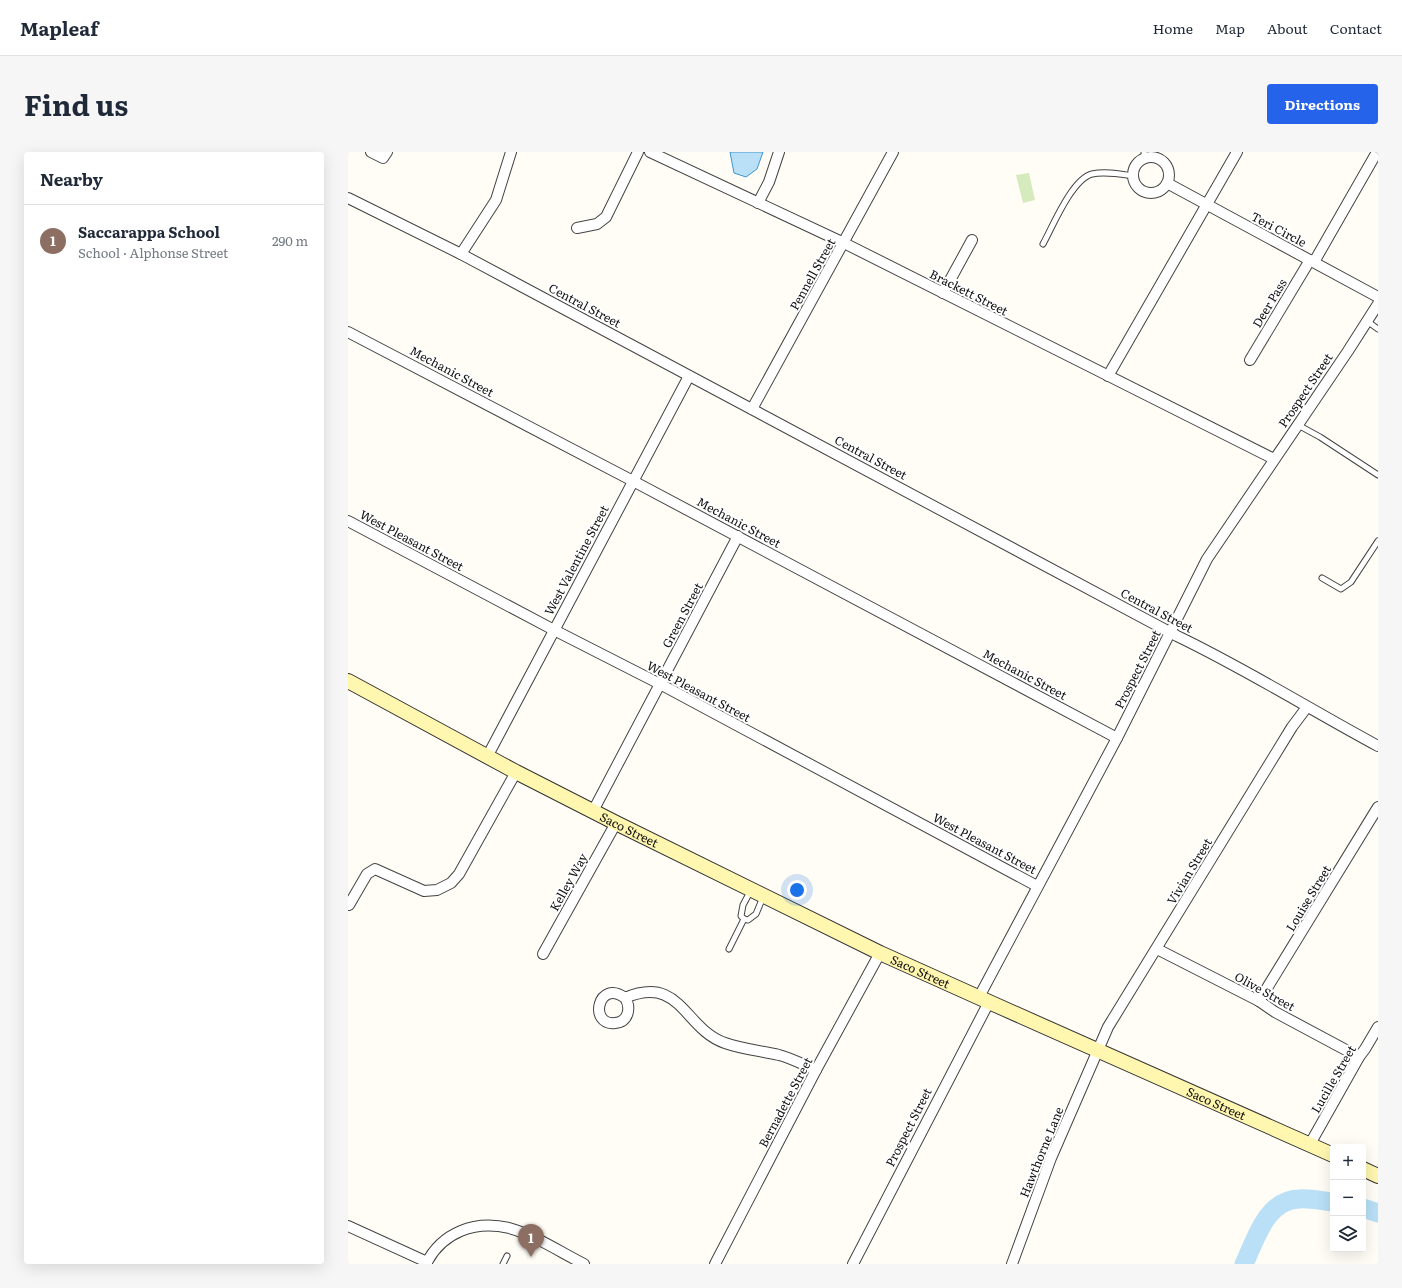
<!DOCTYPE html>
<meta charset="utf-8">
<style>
:root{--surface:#fff;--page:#f6f6f7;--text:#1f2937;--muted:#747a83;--line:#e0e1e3;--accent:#2563eb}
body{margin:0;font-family:Literata,serif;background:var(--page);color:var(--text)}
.controls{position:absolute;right:12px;bottom:12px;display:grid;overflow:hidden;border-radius:4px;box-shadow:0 4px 16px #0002}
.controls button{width:36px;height:36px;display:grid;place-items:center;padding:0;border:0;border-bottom:1px solid var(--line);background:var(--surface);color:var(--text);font:20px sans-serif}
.you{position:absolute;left:449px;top:738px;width:14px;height:14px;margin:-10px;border:3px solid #fff;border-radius:50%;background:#1a73e8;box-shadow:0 0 0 6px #1a73e833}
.badge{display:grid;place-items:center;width:26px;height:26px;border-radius:50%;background:var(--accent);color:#fff;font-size:13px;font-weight:700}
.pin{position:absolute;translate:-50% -33px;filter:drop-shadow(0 1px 2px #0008)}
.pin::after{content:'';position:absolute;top:21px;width:14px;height:12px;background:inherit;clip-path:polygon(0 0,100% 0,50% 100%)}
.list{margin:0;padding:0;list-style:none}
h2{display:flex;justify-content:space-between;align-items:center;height:52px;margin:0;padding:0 16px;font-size:17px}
h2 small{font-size:13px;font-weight:400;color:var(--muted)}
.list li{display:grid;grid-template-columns:26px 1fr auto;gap:12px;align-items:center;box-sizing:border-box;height:72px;padding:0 16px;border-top:1px solid var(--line)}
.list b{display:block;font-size:15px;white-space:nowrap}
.list p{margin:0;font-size:13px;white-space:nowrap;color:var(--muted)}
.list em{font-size:13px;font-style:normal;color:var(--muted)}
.icon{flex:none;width:22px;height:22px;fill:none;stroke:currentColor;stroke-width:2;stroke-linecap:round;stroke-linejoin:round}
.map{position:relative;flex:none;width:1030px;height:1112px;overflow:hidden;border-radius:4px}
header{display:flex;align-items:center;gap:24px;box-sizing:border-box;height:56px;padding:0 20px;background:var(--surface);border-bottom:1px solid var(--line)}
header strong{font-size:19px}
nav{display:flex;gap:22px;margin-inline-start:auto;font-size:14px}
.intro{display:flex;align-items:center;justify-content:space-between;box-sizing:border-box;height:96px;padding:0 24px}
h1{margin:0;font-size:28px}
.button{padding:10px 18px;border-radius:4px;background:var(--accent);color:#fff;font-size:14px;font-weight:700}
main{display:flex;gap:24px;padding:0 24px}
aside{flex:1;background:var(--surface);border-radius:4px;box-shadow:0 4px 16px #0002}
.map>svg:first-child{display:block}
.green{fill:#d5ebbd}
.water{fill:#b9e0f7;stroke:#3f96cf}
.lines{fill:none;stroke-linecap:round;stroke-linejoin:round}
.river{stroke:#b9e0f7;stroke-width:19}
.lane-casing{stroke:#444;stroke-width:7}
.street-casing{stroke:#444;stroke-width:12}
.secondary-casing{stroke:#333;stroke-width:16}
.lane{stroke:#fff;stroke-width:5}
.street{stroke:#fff;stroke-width:10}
.secondary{stroke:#fff6b0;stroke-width:14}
.labels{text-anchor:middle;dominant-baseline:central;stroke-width:4;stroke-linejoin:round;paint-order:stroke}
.street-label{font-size:12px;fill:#111;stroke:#fff}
</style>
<header>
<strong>Mapleaf</strong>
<nav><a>Home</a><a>Map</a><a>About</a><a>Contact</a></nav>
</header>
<div class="intro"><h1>Find us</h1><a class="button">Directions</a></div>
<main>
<aside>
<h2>Nearby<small></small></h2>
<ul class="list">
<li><span class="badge" style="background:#8d6e63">1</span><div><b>Saccarappa School</b><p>School · Alphonse Street</p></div><em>290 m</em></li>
</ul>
</aside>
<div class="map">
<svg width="1030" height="1112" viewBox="0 0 1030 1112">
<rect width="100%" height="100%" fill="#fffdf5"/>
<polygon class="green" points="681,21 687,48 675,51 668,23"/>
<polygon class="water" points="382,0 415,0 409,17 398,25 386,21"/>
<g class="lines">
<g class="river">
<polyline points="1015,1056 1030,1061"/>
<path d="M896,1112C908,1087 918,1048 951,1047C962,1046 974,1049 985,1050"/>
</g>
<defs>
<g id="lane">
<polyline points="796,0 797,6"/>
<path d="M695,92C705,74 724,27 744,22C757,19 772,22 785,24"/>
<polyline points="1019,169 1030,177"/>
<polyline points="950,273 972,285 1030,323"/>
<polyline points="974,426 993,437 1003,430 1030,389"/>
<polyline points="403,738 395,753 393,764 396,767 400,768 408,762 415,745"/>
<polyline points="381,797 396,767"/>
<polyline points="155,1112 159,1104"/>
</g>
<g id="street">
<polyline points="23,0 35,6 39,0"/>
<polyline points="302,0 496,91 926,307"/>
<circle cx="803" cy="23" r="18"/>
<polyline points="819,31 1030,145"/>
<path d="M0,46L113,102L829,484C898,517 963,558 1030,594"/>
<polyline points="410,51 421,30 431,0"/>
<polyline points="229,76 249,72 258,65 290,0"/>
<polyline points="113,102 148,48 163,0"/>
<polyline points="966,110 1029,0"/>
<polyline points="595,141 624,88"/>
<polyline points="0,180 285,329 769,586"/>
<polyline points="902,208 962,108"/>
<polyline points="760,224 889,0"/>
<polyline points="404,257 545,0"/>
<polyline points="0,369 206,478 312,532 689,734"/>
<polyline points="139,605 341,224"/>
<polyline points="245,659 390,384"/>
<polyline points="1,753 19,722 27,717 76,739 89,738 103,731 111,722 168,620"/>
<polyline points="809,797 911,849 927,860 1011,905"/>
<polyline points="195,802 268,671"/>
<polyline points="631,845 769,586 859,407 1000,199 1030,152"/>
<path d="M277,846C283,855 281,870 267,871C240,874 250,826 277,846C333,822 336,877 377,891C394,897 413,899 431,903C443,906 456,913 468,918"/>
<polyline points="911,849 1030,655"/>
<polyline points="962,992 1011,905 1017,897 1030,875"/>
<polyline points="0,1074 79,1110"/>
<path d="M78,1112C94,1080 127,1068 161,1076C187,1083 212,1100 236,1112"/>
<polyline points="367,1112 468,918 532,801"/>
<polyline points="505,1112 641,850"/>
<polyline points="664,1112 703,1006 760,875 944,575 959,555"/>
</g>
<g id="secondary">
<path id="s1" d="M0,529L168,620L268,671L532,801L641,850L985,1003"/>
<polyline points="1015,1017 1030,1024"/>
</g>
</defs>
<use href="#lane" class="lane-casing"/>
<use href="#street" class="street-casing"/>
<use href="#secondary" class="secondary-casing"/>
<use href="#lane" class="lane"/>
<use href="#street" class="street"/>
<use href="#secondary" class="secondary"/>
</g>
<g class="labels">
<g class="street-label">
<text transform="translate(931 77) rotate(28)">Teri Circle</text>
<text transform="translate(464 122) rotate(-61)">Pennell Street</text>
<text transform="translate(621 140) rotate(27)">Brackett Street</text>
<text transform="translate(921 151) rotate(-59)">Deer Pass</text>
<text transform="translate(237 153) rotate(28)">Central Street</text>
<text transform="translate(104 219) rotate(28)">Mechanic Street</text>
<text transform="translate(957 238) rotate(-56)">Prospect Street</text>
<text transform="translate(523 305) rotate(28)">Central Street</text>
<text transform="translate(391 370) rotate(28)">Mechanic Street</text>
<text transform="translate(64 388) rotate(28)">West Pleasant Street</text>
<text transform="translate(228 408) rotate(-62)">West Valentine Street</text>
<text transform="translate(809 458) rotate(28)">Central Street</text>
<text transform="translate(334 463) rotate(-62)">Green Street</text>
<text transform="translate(789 517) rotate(-63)">Prospect Street</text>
<text transform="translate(677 522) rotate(28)">Mechanic Street</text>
<text transform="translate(351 539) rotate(28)">West Pleasant Street</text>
<text stroke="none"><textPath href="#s1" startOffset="318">Saco Street</textPath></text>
<text transform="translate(637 691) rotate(28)">West Pleasant Street</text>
<text transform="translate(841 719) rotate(-59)">Vivian Street</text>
<text transform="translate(220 730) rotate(-61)">Kelley Way</text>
<text transform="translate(960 746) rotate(-59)">Louise Street</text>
<text stroke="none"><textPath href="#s1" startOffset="642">Saco Street</textPath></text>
<text transform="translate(917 839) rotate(29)">Olive Street</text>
<text transform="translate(985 927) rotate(-60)">Lucille Street</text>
<text transform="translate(437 950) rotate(-62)">Bernadette Street</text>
<text stroke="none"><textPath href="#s1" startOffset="966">Saco Street</textPath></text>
<text transform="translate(560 975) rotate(-63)">Prospect Street</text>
<text transform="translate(693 1000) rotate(-68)">Hawthorne Lane</text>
</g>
</g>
</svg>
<div class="controls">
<button>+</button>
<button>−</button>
<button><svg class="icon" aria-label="layers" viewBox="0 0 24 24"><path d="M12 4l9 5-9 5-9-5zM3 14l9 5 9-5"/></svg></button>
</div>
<div class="you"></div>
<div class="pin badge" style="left:183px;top:1105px;background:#8d6e63">1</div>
</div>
</main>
